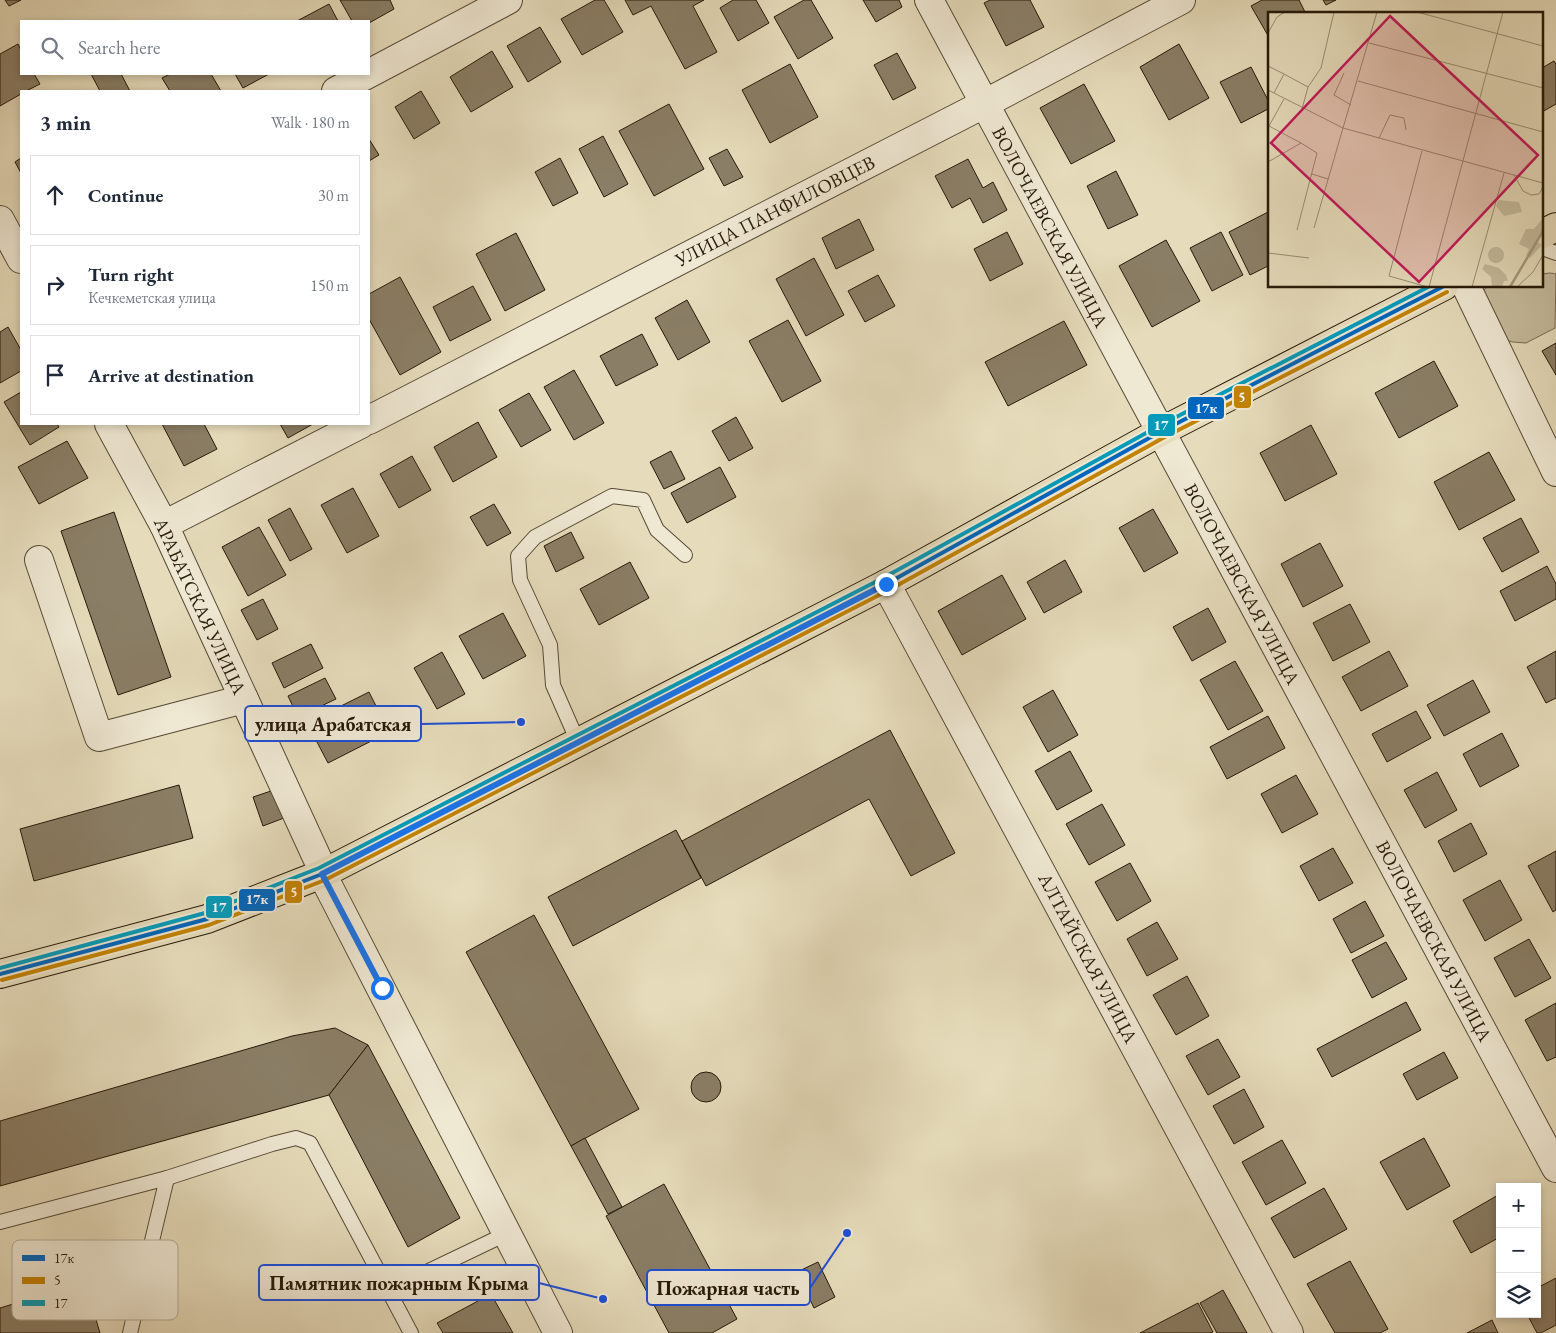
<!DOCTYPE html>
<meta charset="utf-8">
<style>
:root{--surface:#fff;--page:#f2f2f3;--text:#1f2937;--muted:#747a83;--line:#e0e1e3}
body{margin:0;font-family:"EB Garamond",serif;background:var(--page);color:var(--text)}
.controls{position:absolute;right:15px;bottom:15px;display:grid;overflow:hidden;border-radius:0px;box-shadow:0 2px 8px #0003}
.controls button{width:45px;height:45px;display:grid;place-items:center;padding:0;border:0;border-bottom:1px solid var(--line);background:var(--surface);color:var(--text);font:25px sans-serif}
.stop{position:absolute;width:15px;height:15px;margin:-11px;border:4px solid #1a73e8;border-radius:50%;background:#fff}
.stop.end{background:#1a73e8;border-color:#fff;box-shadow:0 1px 5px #0008}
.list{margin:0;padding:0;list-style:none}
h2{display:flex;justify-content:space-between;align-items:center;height:65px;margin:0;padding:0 20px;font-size:21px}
h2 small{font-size:16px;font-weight:400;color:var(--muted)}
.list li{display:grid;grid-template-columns:32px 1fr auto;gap:15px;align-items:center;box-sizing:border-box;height:80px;margin:0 10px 10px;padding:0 10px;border:1px solid var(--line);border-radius:0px}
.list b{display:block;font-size:19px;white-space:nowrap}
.list p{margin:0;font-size:16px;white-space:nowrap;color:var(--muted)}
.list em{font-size:16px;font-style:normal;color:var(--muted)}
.icon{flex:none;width:28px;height:28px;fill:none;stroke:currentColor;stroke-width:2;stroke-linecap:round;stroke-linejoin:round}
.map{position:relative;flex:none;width:1556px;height:1333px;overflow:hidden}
.search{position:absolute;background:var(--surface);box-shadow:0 2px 8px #0003;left:20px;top:20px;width:350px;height:55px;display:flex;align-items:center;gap:12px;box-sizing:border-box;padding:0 18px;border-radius:0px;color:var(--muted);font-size:19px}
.panel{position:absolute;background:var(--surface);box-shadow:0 2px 8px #0003;left:20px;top:90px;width:350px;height:335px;border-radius:0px}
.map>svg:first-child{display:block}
.green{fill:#c5bb9d;stroke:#766a53}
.building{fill:#8a7e66;stroke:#261909}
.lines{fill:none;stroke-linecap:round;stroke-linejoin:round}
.service-casing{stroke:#564a36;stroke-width:16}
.minor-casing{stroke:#564a36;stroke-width:30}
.primary-casing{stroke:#261909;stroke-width:30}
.service{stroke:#efe8d3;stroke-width:14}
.minor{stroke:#efe8d3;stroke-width:28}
.primary{stroke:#e6dcbb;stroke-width:28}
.bus-1-casing{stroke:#efe8d3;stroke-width:8}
.bus-2-casing{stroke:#efe8d3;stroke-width:8}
.bus-3-casing{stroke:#efe8d3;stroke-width:8}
.bus-1{stroke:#0065bd;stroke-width:4}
.bus-2{stroke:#c38302;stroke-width:4}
.bus-3{stroke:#049bba;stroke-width:4}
.route{stroke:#1a73e8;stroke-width:6}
.labels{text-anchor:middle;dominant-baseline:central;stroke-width:4;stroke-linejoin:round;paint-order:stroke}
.street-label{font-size:19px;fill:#261909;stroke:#efe8d3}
.inset-river{fill:none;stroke:#a59a7e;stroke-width:2.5}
.inset-road{fill:none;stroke:#998e74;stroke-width:1}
.view{fill:#c2185b;fill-opacity:0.15;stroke:#c2185b;stroke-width:2.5}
.inset-edge{fill:none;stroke:#261909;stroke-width:2.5}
.key{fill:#efe8d3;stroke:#b3aa96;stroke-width:1}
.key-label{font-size:14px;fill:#261909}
.leader{fill:none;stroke:#1d4ed8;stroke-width:2}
.callout-dot{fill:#1d4ed8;stroke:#efe8d3;stroke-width:2}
.callout{fill:#efe8d3;stroke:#1d4ed8;stroke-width:2}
.callout-label{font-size:20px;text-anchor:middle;font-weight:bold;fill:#261909}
.line-badge{stroke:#efe8d3;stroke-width:2}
.badge-label{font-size:14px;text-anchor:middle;font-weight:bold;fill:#fff}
</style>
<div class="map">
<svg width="1556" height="1333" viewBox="0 0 1556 1333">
<rect width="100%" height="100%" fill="#e6dcbb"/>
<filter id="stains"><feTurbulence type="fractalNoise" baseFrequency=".004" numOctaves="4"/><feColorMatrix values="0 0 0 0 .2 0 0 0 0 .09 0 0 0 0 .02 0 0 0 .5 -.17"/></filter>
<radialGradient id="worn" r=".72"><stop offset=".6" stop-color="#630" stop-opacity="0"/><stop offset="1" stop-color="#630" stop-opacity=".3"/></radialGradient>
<polygon class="green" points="1550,273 1556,274 1555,328 1526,343 1512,342 1475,327 1467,307 1488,286 1542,286 1542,274"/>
<g class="building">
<polygon points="5,0 21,0 9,6"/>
<polygon points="340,0 390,0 394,9 369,23 369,21 352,21"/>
<polygon points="595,0 604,0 623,32 582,55 561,19"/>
<polygon points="625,0 704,0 693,6 717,52 685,69 651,6 633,15"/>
<polygon points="733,0 756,0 769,23 738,41 720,8"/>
<polygon points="804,0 811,0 833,38 798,59 774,17"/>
<polygon points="863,0 899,0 902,7 876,22"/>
<polygon points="990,0 1030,0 1044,27 1006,46 984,3"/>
<polygon points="1262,0 1299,0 1306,14 1270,14 1270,39 1251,6"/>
<polygon points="1323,0 1336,0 1326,5"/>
<polygon points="329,4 338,21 297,21"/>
<polygon points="540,27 561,62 528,82 507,46"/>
<polygon points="18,44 21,50 21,74 34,74 40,84 26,91 21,91 21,94 0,106 0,54"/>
<polygon points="1179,44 1209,98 1169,120 1140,67"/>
<polygon points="492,51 513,87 471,112 450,77"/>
<polygon points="897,53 916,88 893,100 874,65"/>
<polygon points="1554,61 1556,64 1556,104 1542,112 1542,68"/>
<polygon points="790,64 818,117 770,143 742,90"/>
<polygon points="1251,67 1270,104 1270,108 1241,123 1220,82"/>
<polygon points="91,74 121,74 130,91 100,91"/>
<polygon points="170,74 211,74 221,91 170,91 162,78"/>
<polygon points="235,74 269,74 243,88"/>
<polygon points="1084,84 1115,141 1071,164 1040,108"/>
<polygon points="421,91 440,123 414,139 395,107"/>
<polygon points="669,104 704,169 654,196 619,131"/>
<polygon points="603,136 628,184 604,197 579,149"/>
<polygon points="369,139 379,155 369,161"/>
<polygon points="727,149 743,177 724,186 709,158"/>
<polygon points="21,158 21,173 15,162"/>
<polygon points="560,158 578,193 553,206 535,172"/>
<polygon points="968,159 983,188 993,182 1007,210 983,223 970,198 952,208 935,176"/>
<polygon points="1116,171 1138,215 1108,229 1087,186"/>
<polygon points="1270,211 1270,265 1250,275 1229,232"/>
<polygon points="859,219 874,250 836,269 822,238"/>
<polygon points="1007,232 1023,264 990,281 974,249"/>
<polygon points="1221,232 1243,275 1212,291 1190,248"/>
<polygon points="516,233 545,290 505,311 476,254"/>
<polygon points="1166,240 1200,301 1152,327 1119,266"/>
<polygon points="814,258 844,315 806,336 776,279"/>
<polygon points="878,275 895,306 865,322 848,291"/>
<polygon points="400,277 441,352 400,375 369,319 369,294"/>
<polygon points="473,286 491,320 450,341 433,307"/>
<polygon points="687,300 710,342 678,360 655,318"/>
<polygon points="788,320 821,381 782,402 749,341"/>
<polygon points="1064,321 1087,365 1008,406 985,362"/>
<polygon points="8,327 21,350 21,371 0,383 0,332"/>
<polygon points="642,334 658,365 616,386 600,356"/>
<polygon points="1556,343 1556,375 1542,351"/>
<polygon points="1434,361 1458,406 1399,438 1375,393"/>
<polygon points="574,370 604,423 574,440 544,387"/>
<polygon points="21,392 21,424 57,424 59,427 30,445 4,402"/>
<polygon points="529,393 551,430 521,447 499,410"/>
<polygon points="736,417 753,448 729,461 712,431"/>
<polygon points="478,422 497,457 453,482 434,447"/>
<polygon points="162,424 204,424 217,449 184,466"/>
<polygon points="280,424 313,424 288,438"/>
<polygon points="1311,425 1337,474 1285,501 1260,453"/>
<polygon points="67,441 88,478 39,504 18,467"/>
<polygon points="671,451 685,479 664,489 650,462"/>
<polygon points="1489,452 1515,500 1459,530 1434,482"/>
<polygon points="412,456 431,490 399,508 380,474"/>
<polygon points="720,467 736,497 687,523 671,493"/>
<polygon points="353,488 379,536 347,553 321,505"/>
<polygon points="494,504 511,533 487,546 470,517"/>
<polygon points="290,508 312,549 290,561 268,520"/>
<polygon points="1153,509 1178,553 1144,572 1119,528"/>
<polygon points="114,512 171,677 118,695 61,531"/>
<polygon points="1521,518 1539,552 1502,572 1483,538"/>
<polygon points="259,527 286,575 248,596 222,547"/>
<polygon points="571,532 584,558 556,572 544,546"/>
<polygon points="1320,543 1343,586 1303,607 1281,564"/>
<polygon points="1065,560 1082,592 1044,613 1027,582"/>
<polygon points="630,562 649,598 599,625 580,589"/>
<polygon points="1547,566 1556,584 1556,599 1515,621 1500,591"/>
<polygon points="1002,575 1026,619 962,655 938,611"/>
<polygon points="263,599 278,629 257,640 241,610"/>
<polygon points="1350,604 1370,642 1333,661 1313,623"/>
<polygon points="1208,608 1226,642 1192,661 1173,627"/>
<polygon points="503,613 526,656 483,679 459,636"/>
<polygon points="311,644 323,668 284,688 272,663"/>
<polygon points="1389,651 1408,686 1361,711 1342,677"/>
<polygon points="1556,651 1556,698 1546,703 1527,667"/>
<polygon points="442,652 465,694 437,709 414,668"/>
<polygon points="1235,661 1263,711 1228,730 1200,680"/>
<polygon points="325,678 336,699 298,717 288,696"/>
<polygon points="1473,680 1490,712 1444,736 1427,705"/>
<polygon points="1053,690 1078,735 1048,752 1023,707"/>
<polygon points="369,692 389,732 328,763 307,723"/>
<polygon points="1416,711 1431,738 1387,762 1372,734"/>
<polygon points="1268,716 1285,748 1227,779 1210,747"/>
<polygon points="890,730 955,853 911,876 869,799 706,886 682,841"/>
<polygon points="1502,733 1519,766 1480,787 1463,754"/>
<polygon points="1070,751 1092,791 1057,810 1035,771"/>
<polygon points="1437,772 1457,810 1425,828 1404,790"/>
<polygon points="1296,775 1318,814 1282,833 1261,794"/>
<polygon points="179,785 193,838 34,881 20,829"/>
<polygon points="274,790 284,818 263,826 253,797"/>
<polygon points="1102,804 1125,845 1089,865 1066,824"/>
<polygon points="1471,823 1487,854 1454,872 1438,841"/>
<polygon points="676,830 701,878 573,946 548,897"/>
<polygon points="1333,848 1353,883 1319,901 1300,866"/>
<polygon points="1556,851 1556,910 1553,912 1528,866"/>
<polygon points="1130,863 1151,901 1117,921 1095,882"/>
<polygon points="1500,880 1522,920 1485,941 1463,900"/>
<polygon points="1365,901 1384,936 1351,953 1333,919"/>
<polygon points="534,915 639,1109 571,1146 466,952"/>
<polygon points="1157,922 1178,959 1147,976 1127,939"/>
<polygon points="1529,939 1551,978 1515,997 1494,958"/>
<polygon points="1386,942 1407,979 1372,998 1352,960"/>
<polygon points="1187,976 1209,1016 1176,1035 1153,995"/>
<polygon points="1406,1002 1421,1030 1332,1077 1317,1049"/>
<polygon points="1556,1003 1556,1057 1547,1061 1525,1020"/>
<polygon points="335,1028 368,1045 329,1095 0,1186 0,1121 292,1036"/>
<polygon points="1218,1039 1240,1077 1208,1095 1186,1056"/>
<polygon points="368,1045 460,1218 408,1247 329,1095"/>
<polygon points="1444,1052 1458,1078 1417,1100 1403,1074"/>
<circle cx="706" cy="1087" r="15"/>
<polygon points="1244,1089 1264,1127 1234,1144 1213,1106"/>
<polygon points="585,1138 622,1207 608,1214 571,1146"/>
<polygon points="1424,1138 1450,1186 1407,1210 1380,1162"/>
<polygon points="1282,1140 1306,1183 1266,1205 1242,1162"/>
<polygon points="664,1184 737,1319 712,1333 669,1333 606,1216"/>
<polygon points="1324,1188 1347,1229 1294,1258 1271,1218"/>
<polygon points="1500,1194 1500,1237 1471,1253 1453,1221"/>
<polygon points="1350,1261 1388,1329 1380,1333 1335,1333 1307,1284"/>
<polygon points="818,1262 835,1297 814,1308 797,1272"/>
<polygon points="1556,1278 1556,1325 1541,1333 1537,1333 1527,1314 1537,1314 1537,1288"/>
<polygon points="85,1282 100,1333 0,1333 0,1308"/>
<polygon points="1223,1290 1247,1333 1217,1333 1200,1303"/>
<polygon points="491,1294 513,1333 443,1333 437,1323"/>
<polygon points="1198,1303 1213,1332 1210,1333 1140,1333"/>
<polygon points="1492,1320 1498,1333 1467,1333"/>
</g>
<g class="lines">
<defs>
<g id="service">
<polyline points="1542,248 1556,253"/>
<polyline points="578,742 553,685 550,645 520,580 518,556 535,537 612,496 643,500 657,530 685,555"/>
<polyline points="167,1178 272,1144 296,1138 310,1143 411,1333"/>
<polyline points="0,1222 167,1178 130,1333"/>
<polyline points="389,1290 506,1234"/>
</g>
<g id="minor">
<polyline points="929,0 1556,1168"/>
<polyline points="336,91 508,0"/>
<polyline points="0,220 21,259"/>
<polyline points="1466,286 1556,472"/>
<polyline points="369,420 984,104 1181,0"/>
<polyline points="109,424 164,525 324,873"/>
<polyline points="164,525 361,424"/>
<polyline points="39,560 99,737 244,699"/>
<polyline points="886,584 1289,1333"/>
<polyline points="322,874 558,1333"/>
</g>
<g id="primary">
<polyline points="1542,234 1556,227"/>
<polyline points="0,974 207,919 322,874 886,584 1160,432 1444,286"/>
</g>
</defs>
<use href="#service" class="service-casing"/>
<use href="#minor" class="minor-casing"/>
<use href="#primary" class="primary-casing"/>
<use href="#service" class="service"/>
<use href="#minor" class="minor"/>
<use href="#primary" class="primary"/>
<defs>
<polyline id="bus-1" points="0,974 207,919 322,874 886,584 1160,432 1444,286"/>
<polyline id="bus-2" points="2,980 209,925 325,880 889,590 1163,438 1447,292"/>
<polyline id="bus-3" points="0,968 205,913 319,868 883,578 1157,427 1430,286"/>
</defs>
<use href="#bus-1" class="bus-1-casing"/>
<use href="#bus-2" class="bus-2-casing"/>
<use href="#bus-3" class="bus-3-casing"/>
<use href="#bus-1" class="bus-1"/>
<use href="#bus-2" class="bus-2"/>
<use href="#bus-3" class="bus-3"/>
</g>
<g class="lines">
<polyline class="route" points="382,988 322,874 886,584"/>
</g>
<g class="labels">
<g class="street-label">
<text transform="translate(775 211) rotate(-27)">УЛИЦА ПАНФИЛОВЦЕВ</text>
<text transform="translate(1050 227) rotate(62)">ВОЛОЧАЕВСКАЯ УЛИЦА</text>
<text transform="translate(1242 584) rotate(62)">ВОЛОЧАЕВСКАЯ УЛИЦА</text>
<text transform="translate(200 606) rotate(65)">АРАБАТСКАЯ УЛИЦА</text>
<text transform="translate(1434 941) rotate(62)">ВОЛОЧАЕВСКАЯ УЛИЦА</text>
<text transform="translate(1088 958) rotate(62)">АЛТАЙСКАЯ УЛИЦА</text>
</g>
</g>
<g transform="translate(1268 12)">
<rect width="275" height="275" fill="#e6dcbb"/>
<path d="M230,188L251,190L254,200L236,204L228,194ZM275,206V223L268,229L274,233L262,246L258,243L261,237L251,232L258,217H266ZM220 243a8 8 0 1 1 16 0a8 8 0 1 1-16 0ZM217,252L231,256L238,263L240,269H236L234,275H224L223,265L214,257Z" fill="#c5bb9d"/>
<path class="inset-river" d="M242,275L275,219"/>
<path class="inset-road" d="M149,0L275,34M0,21L9,5L17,0M101,31L275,76M0,54L16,62M76,61L66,83L83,93M90,69L275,120M0,78L75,116L275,171M6,81L16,62L40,75M34,97L40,75L53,56L66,0M75,116L109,0M111,126L122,103L136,106L138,118M154,139L121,264L160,275M0,150L33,131L1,114L16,87M44,162L60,167M246,163L255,179L263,183L271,182L275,175M46,216L75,116M29,218L49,141L33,131M0,241L41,246M161,275L235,0M204,275L236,161M249,275L265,260L275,243"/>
<path class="view" d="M122,4L270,143L151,270L3,131Z"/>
<rect width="275" height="275" class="inset-edge"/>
</g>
<rect x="12" y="1240" width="166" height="80" rx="8" class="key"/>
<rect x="22" y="1255" width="23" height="6" fill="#0065bd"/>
<rect x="22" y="1277" width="23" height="7" fill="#c38302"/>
<rect x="22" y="1300" width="23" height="6" fill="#049bba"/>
<g class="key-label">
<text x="54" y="1263">17к</text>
<text x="54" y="1285">5</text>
<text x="54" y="1308">17</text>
</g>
<path class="leader" d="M521 722L421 724M603 1299L539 1283M847 1233L810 1288"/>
<g class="callout-dot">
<circle cx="521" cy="722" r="5"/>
<circle cx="603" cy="1299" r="5"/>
<circle cx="847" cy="1233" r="5"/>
</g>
<g class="callout">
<rect x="245" y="706" width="176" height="35" rx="5"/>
<rect x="259" y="1265" width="280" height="35" rx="5"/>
<rect x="647" y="1270" width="163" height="35" rx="5"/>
</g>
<g class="callout-label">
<text x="333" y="731">улица Арабатская</text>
<text x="399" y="1290">Памятник пожарным Крыма</text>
<text x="728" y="1295">Пожарная часть</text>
</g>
<g class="line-badge">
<rect x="1233" y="385" width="19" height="24" rx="5" fill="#c38302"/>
<rect x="1187" y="396" width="38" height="24" rx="5" fill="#0065bd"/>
<rect x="1147" y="413" width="29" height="24" rx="5" fill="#049bba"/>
<rect x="284" y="880" width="19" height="24" rx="5" fill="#c38302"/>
<rect x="238" y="888" width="38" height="24" rx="5" fill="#0065bd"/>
<rect x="205" y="895" width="28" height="24" rx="5" fill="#049bba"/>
</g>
<g class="badge-label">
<text x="1242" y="402">5</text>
<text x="1206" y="413">17к</text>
<text x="1161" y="430">17</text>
<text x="294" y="897">5</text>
<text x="257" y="904">17к</text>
<text x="219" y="912">17</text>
</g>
<rect width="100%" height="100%" filter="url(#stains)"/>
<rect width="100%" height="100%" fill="url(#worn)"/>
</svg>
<div class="controls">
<button>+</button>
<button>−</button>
<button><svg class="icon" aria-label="layers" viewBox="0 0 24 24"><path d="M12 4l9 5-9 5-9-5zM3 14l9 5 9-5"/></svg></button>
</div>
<div class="stop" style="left:382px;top:988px"></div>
<div class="stop end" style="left:886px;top:584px"></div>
<div class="search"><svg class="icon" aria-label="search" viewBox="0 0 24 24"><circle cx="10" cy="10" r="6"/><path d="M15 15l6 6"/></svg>Search here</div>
<section class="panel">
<h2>3 min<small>Walk · 180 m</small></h2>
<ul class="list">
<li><svg class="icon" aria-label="ahead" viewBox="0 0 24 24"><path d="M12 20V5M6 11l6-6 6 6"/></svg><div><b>Continue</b></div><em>30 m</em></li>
<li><svg class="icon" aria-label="right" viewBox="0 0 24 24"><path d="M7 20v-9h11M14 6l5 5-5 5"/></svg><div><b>Turn right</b><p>Кечкеметская улица</p></div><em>150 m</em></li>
<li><svg class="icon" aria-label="arrive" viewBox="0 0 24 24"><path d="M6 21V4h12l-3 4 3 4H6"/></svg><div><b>Arrive at destination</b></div></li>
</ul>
</section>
</div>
